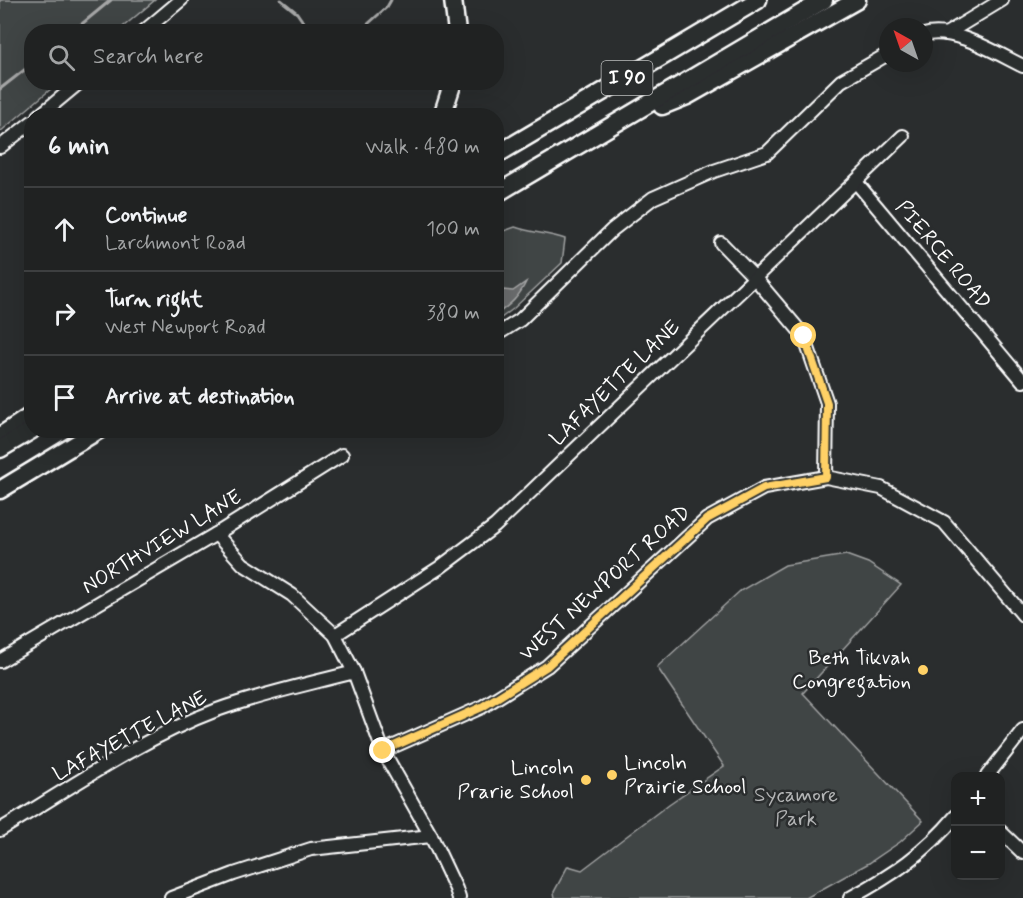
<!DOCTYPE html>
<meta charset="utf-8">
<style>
:root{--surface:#202222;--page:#282a2a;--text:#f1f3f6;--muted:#a2a4a5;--line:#3d3f40}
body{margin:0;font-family:Mynerve,sans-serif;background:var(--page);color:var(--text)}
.controls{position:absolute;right:18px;bottom:18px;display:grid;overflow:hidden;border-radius:12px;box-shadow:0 6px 24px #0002}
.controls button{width:54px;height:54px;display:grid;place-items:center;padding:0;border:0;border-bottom:2px solid var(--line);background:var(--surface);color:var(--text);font:30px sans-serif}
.compass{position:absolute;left:879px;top:18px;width:54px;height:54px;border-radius:50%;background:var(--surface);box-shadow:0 6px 24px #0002;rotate:320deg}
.stop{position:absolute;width:18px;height:18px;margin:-14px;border:4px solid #ffd166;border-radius:50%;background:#fff}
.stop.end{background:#ffd166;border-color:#fff;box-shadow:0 2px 6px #0008}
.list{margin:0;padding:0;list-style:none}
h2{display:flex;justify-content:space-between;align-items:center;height:78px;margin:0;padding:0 24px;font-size:26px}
h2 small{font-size:20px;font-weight:400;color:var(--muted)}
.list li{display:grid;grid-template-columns:39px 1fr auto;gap:18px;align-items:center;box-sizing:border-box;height:84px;padding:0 24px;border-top:2px solid var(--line)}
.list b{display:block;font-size:22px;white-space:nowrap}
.list p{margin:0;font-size:20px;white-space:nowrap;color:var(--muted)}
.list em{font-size:20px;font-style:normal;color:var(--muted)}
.icon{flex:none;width:33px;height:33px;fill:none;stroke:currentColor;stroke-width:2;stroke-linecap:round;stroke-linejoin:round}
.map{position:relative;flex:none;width:1023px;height:898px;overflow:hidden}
.search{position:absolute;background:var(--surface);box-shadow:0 6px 24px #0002;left:24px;top:24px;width:480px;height:66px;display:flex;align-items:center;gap:15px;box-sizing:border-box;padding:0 21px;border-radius:24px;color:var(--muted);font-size:22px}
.panel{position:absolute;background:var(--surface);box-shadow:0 6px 24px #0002;left:24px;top:108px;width:480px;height:330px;border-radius:24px}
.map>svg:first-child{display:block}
.green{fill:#414445;stroke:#a0a2a2;stroke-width:1.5}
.water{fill:#6a6c6d;stroke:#a6a7a7;stroke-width:1.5}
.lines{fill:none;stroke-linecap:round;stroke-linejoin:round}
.stream{stroke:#a6a7a7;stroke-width:3}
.minor-casing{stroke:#fff;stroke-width:16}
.highway-casing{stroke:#fff;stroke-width:21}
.minor{stroke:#2a2d2e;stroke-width:12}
.highway{stroke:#2a2d2e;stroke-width:16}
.route{stroke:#ffd166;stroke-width:8}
.poi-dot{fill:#ffd166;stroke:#2a2d2e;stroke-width:2}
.labels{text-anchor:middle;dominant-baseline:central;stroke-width:5;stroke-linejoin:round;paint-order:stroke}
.shield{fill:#2a2d2e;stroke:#bfc0c0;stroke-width:1.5}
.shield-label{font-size:20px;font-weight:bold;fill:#fff}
.street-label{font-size:21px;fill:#fff;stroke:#2a2d2e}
.poi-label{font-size:21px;fill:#fff;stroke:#2a2d2e;text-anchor:end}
.park-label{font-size:21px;fill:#b3b4b5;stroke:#2a2d2e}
</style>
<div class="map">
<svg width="1023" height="898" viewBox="0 0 1023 898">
<rect width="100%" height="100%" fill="#2a2d2e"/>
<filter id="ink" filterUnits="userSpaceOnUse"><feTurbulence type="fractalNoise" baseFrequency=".0167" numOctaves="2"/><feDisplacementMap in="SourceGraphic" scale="12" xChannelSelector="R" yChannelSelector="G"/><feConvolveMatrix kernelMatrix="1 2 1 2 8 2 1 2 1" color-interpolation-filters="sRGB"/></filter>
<g filter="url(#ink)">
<g class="green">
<polygon points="0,0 155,0 118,31 32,32 32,82 58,83 0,132"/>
<path d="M515,227C532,233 548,233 565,239L562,263L513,309L497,321L496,239L504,231Z"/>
<polygon points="846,555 868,563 901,585 803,693 923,821 900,842 869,863 806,898 555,898 554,892 568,866 582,870 669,804 724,766 657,667 740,591 785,565"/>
</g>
<path class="water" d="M526,282C519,297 511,304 497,314V295L503,290L513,291Z"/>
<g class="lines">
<g class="stream">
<polyline points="281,0 297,13 310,32"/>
<polyline points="72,32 111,0"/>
<polyline points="359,32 387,7 391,0"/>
<polyline points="0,89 32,64"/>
</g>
<defs>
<g id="minor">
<polyline points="143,32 181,0"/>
<polyline points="946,34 1002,0"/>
<path d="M924,35C953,26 996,53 1023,66"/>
<polyline points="39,116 80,82"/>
<polyline points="0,147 32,122"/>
<polyline points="856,182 1023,381"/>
<polyline points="721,243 754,277 804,336 827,403 826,477"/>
<polyline points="496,335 520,320 612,230 653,198 714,171 767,153 841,81 888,54"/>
<polyline points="216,534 243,564 292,595 335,635 354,672 383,751 431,836 456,889 459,898"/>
<polyline points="335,635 439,568 495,526 903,136"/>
<polyline points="0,661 216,534 342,455"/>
<polyline points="383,751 482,707 547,666 707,519 764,488 826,477 881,488 944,522 1023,615"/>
<polyline points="987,776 1023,730"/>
<path d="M0,830C70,788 140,739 217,710C261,694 309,684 354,672"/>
<polyline points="1000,831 1023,853"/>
<polyline points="171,898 234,874 311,849 431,836"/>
<path d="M850,898C893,875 925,853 956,816"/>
</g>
<g id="highway">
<polyline points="453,0 457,32"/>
<polyline points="662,106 687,96 857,0"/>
<polyline points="442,116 453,82"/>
<polyline points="496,155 758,0"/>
<polyline points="496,194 824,0"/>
<polyline points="0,436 32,415"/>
<polyline points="0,449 32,430"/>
<polyline points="0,490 99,430"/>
</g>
</defs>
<use href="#minor" class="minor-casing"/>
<use href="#highway" class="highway-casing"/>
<use href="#minor" class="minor"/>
<use href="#highway" class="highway"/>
</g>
</g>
<g class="lines" filter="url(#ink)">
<polyline class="route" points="383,751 482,707 547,666 707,519 764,488 826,477 827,403 804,336"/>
</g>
<g class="poi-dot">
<circle cx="923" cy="670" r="6"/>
<circle cx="612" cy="775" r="6"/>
<circle cx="586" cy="780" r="6"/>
</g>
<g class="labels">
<rect class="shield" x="601.5" y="61" width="51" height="34" rx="4.5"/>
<g class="shield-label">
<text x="627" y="78">I 90</text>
</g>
<g class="street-label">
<text transform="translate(943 255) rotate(50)">PIERCE ROAD</text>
<text transform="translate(615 383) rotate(-44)">LAFAYETTE LANE</text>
<text transform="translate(162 542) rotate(-31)">NORTHVIEW LANE</text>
<text transform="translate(605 583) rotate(-42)">WEST NEWPORT ROAD</text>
<text transform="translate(130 736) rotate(-28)">LAFAYETTE LANE</text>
</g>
<g class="poi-label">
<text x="911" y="658">Beth Tikvah<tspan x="911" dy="24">Congregation</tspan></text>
<text x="624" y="763" text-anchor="start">Lincoln<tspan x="624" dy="24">Prairie School</tspan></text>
<text x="574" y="768">Lincoln<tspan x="574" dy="24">Prarie School</tspan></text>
</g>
<g class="park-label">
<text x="796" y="795">Sycamore<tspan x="796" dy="24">Park</tspan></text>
</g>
</g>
</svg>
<div class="controls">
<button>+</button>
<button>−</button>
</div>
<svg class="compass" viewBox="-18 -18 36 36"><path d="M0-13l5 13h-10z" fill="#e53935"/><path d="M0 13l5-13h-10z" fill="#a2a4a5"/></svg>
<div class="stop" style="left:804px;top:336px"></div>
<div class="stop end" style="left:383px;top:751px"></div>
<div class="search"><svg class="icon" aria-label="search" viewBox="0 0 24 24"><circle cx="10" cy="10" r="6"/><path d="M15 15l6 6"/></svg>Search here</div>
<section class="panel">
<h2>6 min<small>Walk · 480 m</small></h2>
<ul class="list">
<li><svg class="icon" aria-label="ahead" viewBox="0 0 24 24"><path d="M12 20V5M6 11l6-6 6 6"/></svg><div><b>Continue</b><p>Larchmont Road</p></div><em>100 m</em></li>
<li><svg class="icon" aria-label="right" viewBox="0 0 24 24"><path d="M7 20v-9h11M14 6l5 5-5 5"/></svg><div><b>Turn right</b><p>West Newport Road</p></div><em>380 m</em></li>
<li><svg class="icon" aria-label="arrive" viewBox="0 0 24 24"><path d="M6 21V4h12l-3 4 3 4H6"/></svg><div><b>Arrive at destination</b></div></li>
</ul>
</section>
</div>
